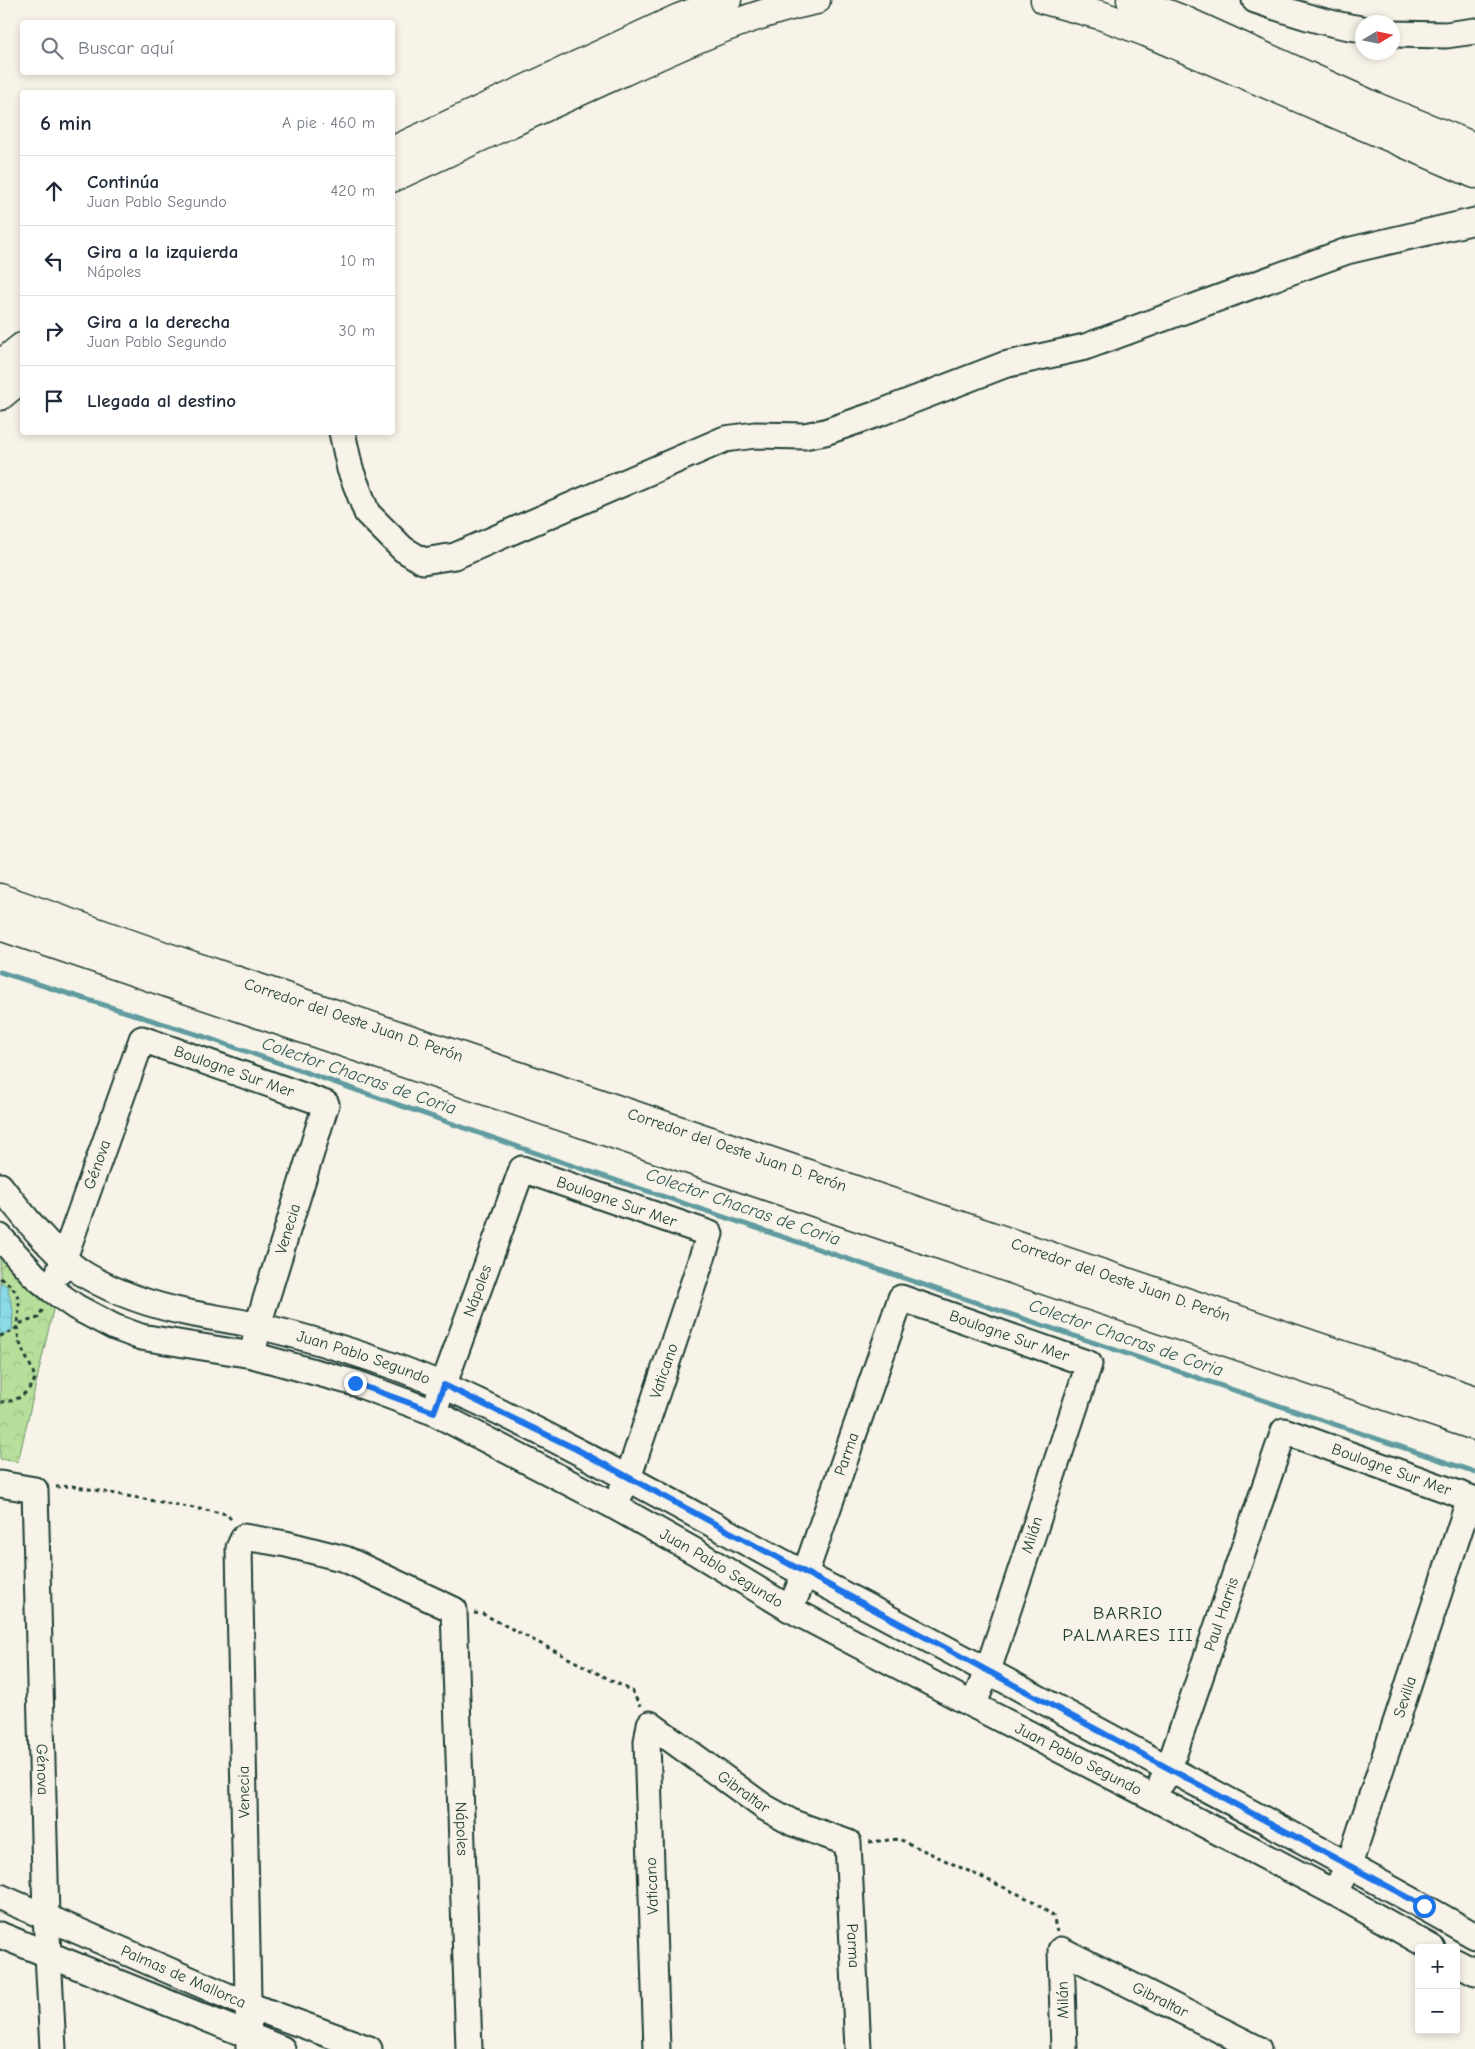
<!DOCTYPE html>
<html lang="es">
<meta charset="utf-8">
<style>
:root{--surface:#fff;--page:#f2f2f3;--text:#1f2937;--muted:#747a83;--line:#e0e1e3}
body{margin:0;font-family:"Comic Neue",sans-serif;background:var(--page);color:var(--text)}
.controls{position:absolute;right:15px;bottom:15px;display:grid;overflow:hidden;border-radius:5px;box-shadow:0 2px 8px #0003}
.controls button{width:45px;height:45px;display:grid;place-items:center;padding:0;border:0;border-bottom:1px solid var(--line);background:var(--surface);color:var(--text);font:25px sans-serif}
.compass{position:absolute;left:1355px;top:15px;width:45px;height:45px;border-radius:50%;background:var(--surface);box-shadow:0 2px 8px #0003;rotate:80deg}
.stop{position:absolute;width:15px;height:15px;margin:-11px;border:4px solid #1a73e8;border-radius:50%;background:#fff}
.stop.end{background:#1a73e8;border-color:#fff;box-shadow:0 1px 5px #0008}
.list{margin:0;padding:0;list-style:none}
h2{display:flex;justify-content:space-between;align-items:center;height:65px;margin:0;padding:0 20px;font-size:21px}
h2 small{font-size:16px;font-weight:400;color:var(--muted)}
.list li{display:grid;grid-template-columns:32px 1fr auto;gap:15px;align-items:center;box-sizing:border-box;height:70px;padding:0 20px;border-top:1px solid var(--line)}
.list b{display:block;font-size:19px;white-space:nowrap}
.list p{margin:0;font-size:16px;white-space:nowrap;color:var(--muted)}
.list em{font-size:16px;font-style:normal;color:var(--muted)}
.icon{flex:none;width:28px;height:28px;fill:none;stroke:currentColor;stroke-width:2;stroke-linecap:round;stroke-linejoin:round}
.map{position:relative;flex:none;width:1475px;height:2049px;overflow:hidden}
.search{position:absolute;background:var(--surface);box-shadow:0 2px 8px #0003;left:20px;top:20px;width:375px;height:55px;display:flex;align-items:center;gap:12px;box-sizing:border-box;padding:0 18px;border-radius:5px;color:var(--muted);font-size:19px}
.panel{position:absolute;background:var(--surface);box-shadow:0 2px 8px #0003;left:20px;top:90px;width:375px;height:345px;border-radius:5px}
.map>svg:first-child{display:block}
.forest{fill:url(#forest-crowns);stroke:#6b8e68}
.water{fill:url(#water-ripples);stroke:#5f9b9f}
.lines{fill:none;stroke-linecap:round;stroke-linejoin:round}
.stream{stroke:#5f9b9f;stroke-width:5}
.minor-casing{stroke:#1f3d34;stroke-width:29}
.major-casing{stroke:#1f3d34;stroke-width:31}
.highway-casing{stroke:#1f3d34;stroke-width:31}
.path{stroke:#1f3d34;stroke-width:3;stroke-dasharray:4 4;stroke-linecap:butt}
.minor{stroke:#f7f3e8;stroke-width:25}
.major{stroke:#f7f3e8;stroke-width:28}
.highway{stroke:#f7f3e8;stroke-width:28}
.route{stroke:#1a73e8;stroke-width:6}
.labels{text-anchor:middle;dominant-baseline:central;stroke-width:5;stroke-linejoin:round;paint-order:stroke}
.street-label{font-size:16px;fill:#1f3d34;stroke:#f7f3e8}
.water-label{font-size:18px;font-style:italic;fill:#345c58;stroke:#f7f3e8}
.quarter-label{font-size:19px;letter-spacing:1px;fill:#1f3d34;stroke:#f7f3e8}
</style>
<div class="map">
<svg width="1475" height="2049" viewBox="0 0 1475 2049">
<defs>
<pattern id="forest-crowns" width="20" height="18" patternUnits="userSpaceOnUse" patternTransform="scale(1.25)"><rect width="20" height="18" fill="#b7df9b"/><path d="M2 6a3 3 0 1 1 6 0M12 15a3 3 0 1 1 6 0" fill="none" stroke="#9dc086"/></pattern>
<pattern id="water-ripples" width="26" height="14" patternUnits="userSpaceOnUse" patternTransform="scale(1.25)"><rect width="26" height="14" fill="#8adae7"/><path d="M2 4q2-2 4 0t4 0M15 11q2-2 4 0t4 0" fill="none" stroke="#77bcc7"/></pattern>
</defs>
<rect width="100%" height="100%" fill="#f7f3e8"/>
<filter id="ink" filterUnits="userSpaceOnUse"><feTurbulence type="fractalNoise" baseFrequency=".02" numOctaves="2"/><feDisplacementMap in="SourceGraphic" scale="10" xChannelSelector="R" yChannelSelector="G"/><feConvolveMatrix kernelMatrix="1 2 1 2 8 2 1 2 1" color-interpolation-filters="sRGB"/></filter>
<g filter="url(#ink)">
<polygon class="forest" points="0,1242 56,1297 18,1462 0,1459"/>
<polygon class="water" points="0,1282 7,1286 13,1310 12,1331 0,1335"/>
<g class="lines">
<polyline class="stream" points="0,972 205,1037 556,1160 1475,1472"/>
<defs>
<g id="minor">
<path d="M1255,0C1290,12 1326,24 1362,29"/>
<polyline points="1392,34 1446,35 1475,31"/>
<polyline points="342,432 350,469 367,513 403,549 423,561 455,556 725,439 755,435 804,436 825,432 877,414 1004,365 1085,347 1347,251 1475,221"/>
<path id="s1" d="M0,1186C21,1213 57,1259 87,1276C118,1294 154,1306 189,1313C214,1318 239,1321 263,1327C337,1345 408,1368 477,1401C593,1456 704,1521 818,1581C937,1643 1055,1707 1173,1771C1274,1825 1376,1879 1475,1936"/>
<path id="s2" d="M0,1237L34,1275L52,1290L76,1307L114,1327L141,1337L252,1355L355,1383L433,1412L614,1506L694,1551L790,1609L973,1705L1154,1798L1335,1893L1432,1948"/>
<path id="s3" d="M59,1272L142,1039L326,1104L258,1325L255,1342"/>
<path id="s4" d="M438,1400L522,1169L710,1234L628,1478L621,1492"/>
<path id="s5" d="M0,1484L35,1490L46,1916L53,2049"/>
<path id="s6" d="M790,1609L805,1574L901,1298L1089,1364L988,1670L973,1705"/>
<path id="s7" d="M1162,1782L1169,1768L1284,1431L1470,1498L1349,1865L1341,1880"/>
<path id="s8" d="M0,1897L248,2005L369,2049"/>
<polyline points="0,1935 282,2049"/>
<polyline points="1456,1962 1475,1972"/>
<path id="s9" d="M249,2049L239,1548L244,1537L286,1544L345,1559L454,1610L469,2049"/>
<path id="s10" d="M657,2049L647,1742L650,1724L764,1807L793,1823L848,1843L858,2049"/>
<path id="s11" d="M1064,2049L1061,1950L1258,2049"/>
</g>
<g id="major">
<polyline points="1045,0 1100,15 1146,32 1475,174"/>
<polyline points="1131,0 1181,19 1376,107 1475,147"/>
<polyline points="392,151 679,18 727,0"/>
<path d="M392,178C468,143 544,107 620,73C684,44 747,14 816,0"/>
<polyline points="0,365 22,347"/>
<polyline points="0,396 22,378"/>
</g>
<g id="highway">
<path id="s12" d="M0,898L167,957L1475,1400"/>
<polyline points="0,926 1475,1426"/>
</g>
</defs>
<use href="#minor" class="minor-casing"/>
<use href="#major" class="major-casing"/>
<use href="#highway" class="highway-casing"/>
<g class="path">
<path d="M0,1278C33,1297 11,1316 20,1343C24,1356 32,1365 35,1379C27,1394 18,1402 0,1402"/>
<polyline points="0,1336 13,1331 21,1323 38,1318 43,1309"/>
<polyline points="56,1487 72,1486 227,1514 233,1522"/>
<polyline points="474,1613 483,1614 632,1691 640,1706"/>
<polyline points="869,1842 899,1839 1031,1900 1053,1916 1057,1932"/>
</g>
<use href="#minor" class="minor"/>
<use href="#major" class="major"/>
<use href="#highway" class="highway"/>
</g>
</g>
<g class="lines" filter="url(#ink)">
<polyline class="route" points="355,1383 434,1412 444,1385 576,1449 1424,1906"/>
</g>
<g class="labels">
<g class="street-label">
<text stroke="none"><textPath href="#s12" startOffset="374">Corredor del Oeste Juan D. Perón</textPath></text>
<text stroke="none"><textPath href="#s3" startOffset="345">Boulogne Sur Mer</textPath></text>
<text stroke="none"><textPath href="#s12" startOffset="779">Corredor del Oeste Juan D. Perón</textPath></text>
<text stroke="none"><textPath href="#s3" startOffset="114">Génova</textPath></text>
<text stroke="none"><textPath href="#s4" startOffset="346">Boulogne Sur Mer</textPath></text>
<text transform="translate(288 1229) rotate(-73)">Venecia</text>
<text stroke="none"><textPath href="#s12" startOffset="1184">Corredor del Oeste Juan D. Perón</textPath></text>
<text stroke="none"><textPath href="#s4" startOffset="116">Nápoles</textPath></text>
<text stroke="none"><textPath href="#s6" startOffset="445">Boulogne Sur Mer</textPath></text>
<text stroke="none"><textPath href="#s1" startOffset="415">Juan Pablo Segundo</textPath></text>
<text transform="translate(664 1371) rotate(-71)">Vaticano</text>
<text stroke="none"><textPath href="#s6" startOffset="165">Parma</textPath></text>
<text stroke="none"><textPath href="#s7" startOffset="486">Boulogne Sur Mer</textPath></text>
<text transform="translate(1032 1535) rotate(-72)">Milán</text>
<text stroke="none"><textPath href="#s2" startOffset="806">Juan Pablo Segundo</textPath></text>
<text stroke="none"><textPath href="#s7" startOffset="178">Paul Harris</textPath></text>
<text transform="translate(1405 1697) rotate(-72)">Sevilla</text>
<text stroke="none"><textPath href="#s2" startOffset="1211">Juan Pablo Segundo</textPath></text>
<text stroke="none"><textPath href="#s5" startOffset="315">Génova</textPath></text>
<text transform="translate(244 1792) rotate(-91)">Venecia</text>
<text stroke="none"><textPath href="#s10" startOffset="441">Gibraltar</textPath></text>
<text stroke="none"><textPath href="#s9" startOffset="956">Nápoles</textPath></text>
<text transform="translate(652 1886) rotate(-92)">Vaticano</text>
<text stroke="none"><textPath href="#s10" startOffset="661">Parma</textPath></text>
<text stroke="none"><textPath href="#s8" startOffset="200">Palmas de Mallorca</textPath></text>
<text transform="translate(1063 2000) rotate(-91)">Milán</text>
<text stroke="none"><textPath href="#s11" startOffset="210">Gibraltar</textPath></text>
</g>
<g class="water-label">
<text transform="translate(359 1076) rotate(19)">Colector Chacras de Coria</text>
<text transform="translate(743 1207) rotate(19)">Colector Chacras de Coria</text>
<text transform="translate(1126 1338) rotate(19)">Colector Chacras de Coria</text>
</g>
<g class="quarter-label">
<text x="1128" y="1613">BARRIO<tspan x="1128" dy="22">PALMARES III</tspan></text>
</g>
</g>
</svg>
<div class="controls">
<button>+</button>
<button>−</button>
</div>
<svg class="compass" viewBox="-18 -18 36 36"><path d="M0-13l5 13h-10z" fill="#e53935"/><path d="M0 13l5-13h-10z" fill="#747a83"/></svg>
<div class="stop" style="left:1424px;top:1906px"></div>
<div class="stop end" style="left:355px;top:1383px"></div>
<div class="search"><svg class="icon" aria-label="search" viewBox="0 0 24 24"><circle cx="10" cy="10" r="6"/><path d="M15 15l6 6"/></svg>Buscar aquí</div>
<section class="panel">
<h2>6 min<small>A pie · 460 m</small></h2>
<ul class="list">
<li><svg class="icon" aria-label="ahead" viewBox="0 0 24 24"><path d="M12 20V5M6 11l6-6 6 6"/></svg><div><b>Continúa</b><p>Juan Pablo Segundo</p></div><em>420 m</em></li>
<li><svg class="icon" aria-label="left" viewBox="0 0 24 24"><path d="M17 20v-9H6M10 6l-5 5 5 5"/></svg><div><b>Gira a la izquierda</b><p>Nápoles</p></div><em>10 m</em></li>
<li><svg class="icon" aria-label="right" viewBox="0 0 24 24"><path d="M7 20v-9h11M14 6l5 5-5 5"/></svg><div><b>Gira a la derecha</b><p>Juan Pablo Segundo</p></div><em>30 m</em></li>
<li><svg class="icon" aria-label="arrive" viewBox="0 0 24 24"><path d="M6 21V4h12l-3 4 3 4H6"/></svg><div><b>Llegada al destino</b></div></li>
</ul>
</section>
</div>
